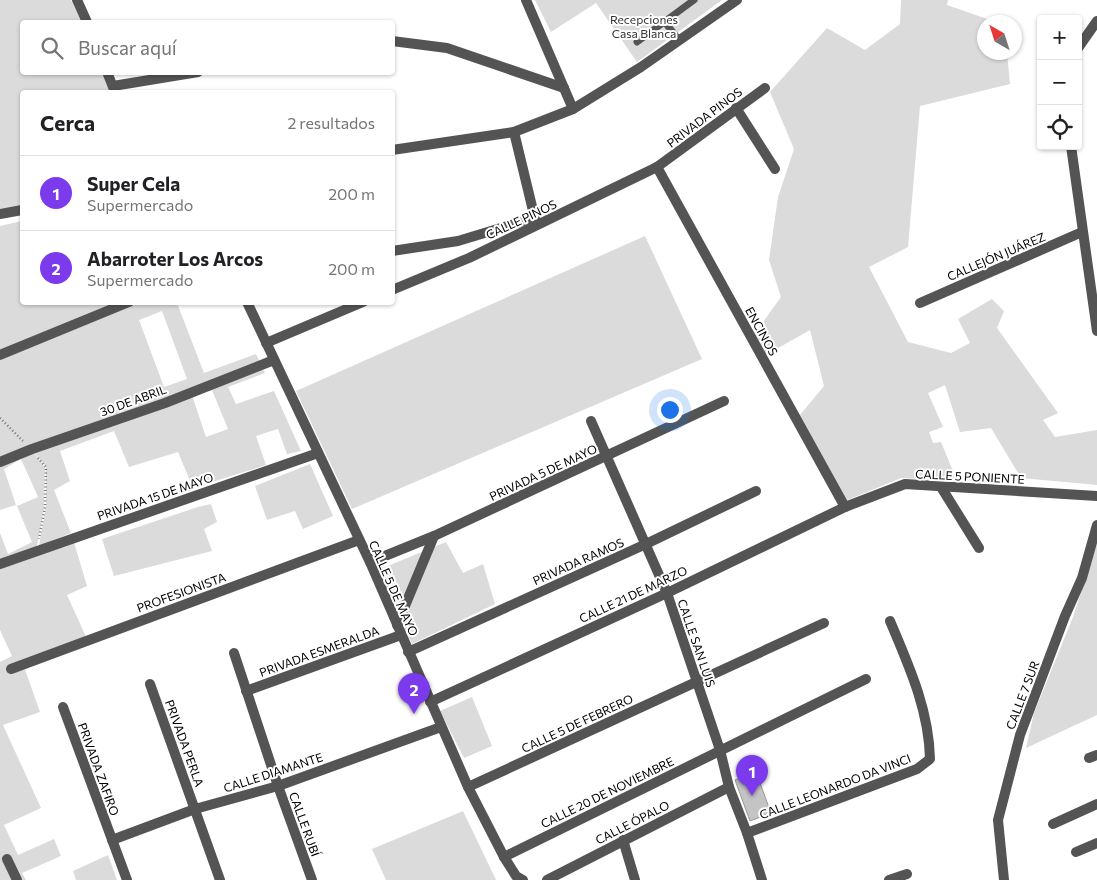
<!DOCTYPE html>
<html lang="es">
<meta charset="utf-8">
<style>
:root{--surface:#fff;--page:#f6f6f6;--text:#202124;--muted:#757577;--line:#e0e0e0;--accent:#7c3aed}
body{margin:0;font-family:Commissioner,sans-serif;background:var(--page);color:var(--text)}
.controls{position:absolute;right:15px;top:15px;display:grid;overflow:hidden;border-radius:5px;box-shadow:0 1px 4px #0004}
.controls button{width:45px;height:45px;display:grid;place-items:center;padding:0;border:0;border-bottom:1px solid var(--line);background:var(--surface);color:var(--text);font:25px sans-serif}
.compass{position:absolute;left:977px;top:15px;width:45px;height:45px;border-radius:50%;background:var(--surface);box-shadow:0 1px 4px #0004;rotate:321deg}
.you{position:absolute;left:669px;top:409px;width:18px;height:18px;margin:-12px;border:4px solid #fff;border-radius:50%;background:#1a73e8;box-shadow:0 0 0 8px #1a73e833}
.badge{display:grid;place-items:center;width:32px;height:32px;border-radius:50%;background:var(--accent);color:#fff;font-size:16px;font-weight:700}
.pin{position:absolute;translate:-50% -41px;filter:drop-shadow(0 1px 2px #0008)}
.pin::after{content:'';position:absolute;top:26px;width:18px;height:15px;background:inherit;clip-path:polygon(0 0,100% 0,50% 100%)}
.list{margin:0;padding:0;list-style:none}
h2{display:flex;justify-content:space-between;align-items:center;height:65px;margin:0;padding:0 20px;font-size:21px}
h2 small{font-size:16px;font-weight:400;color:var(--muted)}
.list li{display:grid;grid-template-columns:32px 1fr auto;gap:15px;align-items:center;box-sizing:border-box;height:75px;padding:0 20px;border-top:1px solid var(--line)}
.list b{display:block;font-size:19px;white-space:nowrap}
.list p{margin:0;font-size:16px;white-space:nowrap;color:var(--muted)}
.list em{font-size:16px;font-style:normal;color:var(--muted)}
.icon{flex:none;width:28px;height:28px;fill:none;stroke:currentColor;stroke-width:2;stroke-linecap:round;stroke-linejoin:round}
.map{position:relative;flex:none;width:1097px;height:880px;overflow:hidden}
.search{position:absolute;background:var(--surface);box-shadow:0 1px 4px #0004;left:20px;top:20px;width:375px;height:55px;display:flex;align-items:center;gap:12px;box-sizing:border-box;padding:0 18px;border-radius:5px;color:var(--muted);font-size:19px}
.panel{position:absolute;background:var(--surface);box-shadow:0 1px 4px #0004;left:20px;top:90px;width:375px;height:215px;border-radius:5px}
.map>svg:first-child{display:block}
.green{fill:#dbdbdb;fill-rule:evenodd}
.building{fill:#c4c4c4;stroke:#989898}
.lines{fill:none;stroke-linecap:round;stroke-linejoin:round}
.path{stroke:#767676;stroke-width:2.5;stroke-dasharray:1 2.5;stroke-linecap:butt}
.service{stroke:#545454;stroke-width:7}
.pedestrian{stroke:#545454;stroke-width:10}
.minor{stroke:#545454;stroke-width:10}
.labels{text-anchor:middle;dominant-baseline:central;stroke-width:4;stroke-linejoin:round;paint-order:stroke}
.park-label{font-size:12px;fill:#323232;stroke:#fff}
.street-label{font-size:12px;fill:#000;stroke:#fff}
</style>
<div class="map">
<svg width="1097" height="880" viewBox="0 0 1097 880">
<rect width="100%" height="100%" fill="#fff"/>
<g class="green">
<polygon points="0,0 71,0 82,22 22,22 22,72 106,73 114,92 22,92 22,205 0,210"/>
<polygon points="535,0 722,0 637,62 596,3 551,32"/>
<polygon points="901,0 948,0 947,5 996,22 984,22 984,52 1007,53 1010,84 920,106 908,247 869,267 908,342 951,353 970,343 958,319 992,299 1004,311 997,328 1058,413 1043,420 1055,437 1097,430 1097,485 1021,478 991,428 960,432 945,385 928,393 943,427 929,432 933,443 941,442 957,481 901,478 845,501 800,415 824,386 810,330 764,356 753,336 781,297 769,260 778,197 794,149 770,92 827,28 865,50 900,24"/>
<path d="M22,221V302L177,303L204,373L256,354L265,373L228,387L236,404L274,391L301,451L287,454L278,429L256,436L266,465L193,488L178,452L129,467L114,431L60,451L70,481L54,490L71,533L39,546L46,507V467L28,445L45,467L44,508L36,551L73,539L87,586L67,595L87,639L23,664L40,712L3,725L41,808L4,825L18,855L54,839L61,856L22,873L26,880H0V662L12,656L0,630V533L8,554L32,542L17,506L38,497L21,459L4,469L16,505L0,510V226ZM162,311L187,379L164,387L139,320ZM212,390L228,429L206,437L192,395Z"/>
<polygon points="645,236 702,359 352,509 296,391"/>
<polygon points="310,464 333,516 303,529 295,511 267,520 255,486"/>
<polygon points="211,504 217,522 204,529 212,551 114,576 102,539 198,507"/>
<polygon points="446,542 463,573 483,564 495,604 412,644 378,570"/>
<polygon points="1097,544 1097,715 1026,748 1034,713 1073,617"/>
<polygon points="472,697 492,746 464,758 440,711"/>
<polygon points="463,811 496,880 386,880 372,849"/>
<polygon points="108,855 117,880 76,880 73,871"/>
</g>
<polygon class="building" points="756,772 771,813 750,821 735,780"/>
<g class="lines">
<g class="path">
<polyline points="0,418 23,441"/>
<polyline points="38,458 46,467 45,507 39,539"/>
</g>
<g class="service">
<polyline points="664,21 679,40"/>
<polyline points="637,42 694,0"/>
</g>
<polyline class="pedestrian" points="397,625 434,536"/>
<g class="minor">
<polyline points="77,0 87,22"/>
<polyline points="526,0 573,109"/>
<polyline points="392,41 447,48 564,88"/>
<polyline points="1078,48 1097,21"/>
<polyline points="107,72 115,92"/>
<polyline points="113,86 198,72"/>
<polyline points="736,108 775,169"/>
<polyline points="514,132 536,223"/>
<polyline points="1071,146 1097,331"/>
<polyline points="392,150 514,132 573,109 641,67 737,0"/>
<polyline points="657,167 845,507"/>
<polyline points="0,214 22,210"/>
<polyline points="392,251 458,241 534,218"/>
<polyline points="392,290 469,258 657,167 765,88"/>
<polyline points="247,302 370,562 468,787 504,857 516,876 523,880"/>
<polyline points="920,303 1082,232"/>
<polyline points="266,343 363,302"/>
<polyline points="0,355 129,302"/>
<polyline points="591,421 667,593 720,750 729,787 747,833 762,880"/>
<polyline points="0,462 32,449 165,403 274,360"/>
<polyline points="941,487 979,548"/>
<polyline points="370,562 434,536 724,401"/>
<polyline points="0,564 318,453"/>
<polyline points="408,652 646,544 756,491"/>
<polyline points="234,653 278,786 312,880"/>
<polyline points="11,669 359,540"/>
<polyline points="150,684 220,880"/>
<polyline points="246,691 401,635"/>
<polyline points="430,702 667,593 845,507 905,484 1097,496"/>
<polyline points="63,707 127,880"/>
<polyline points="1089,758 1097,755"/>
<polyline points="468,787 824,623"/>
<polyline points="1053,824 1097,804"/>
<path d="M747,833L917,769L930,759C929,710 909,666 890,621"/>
<polyline points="112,840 195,809 278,786 441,727"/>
<polyline points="623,840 635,880"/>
<polyline points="1076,852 1097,843"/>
<polyline points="504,857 866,679"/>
<polyline points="7,859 17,880"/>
<polyline points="547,880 729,787"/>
<polyline points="889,880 907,874"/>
<polyline points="1004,880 998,820 1020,735 1065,616 1082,578 1097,525"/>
</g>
</g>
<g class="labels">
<g class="park-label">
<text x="644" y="19">Recepciones<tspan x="644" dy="14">Casa Blanca</tspan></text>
</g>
<g class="street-label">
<text transform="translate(704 117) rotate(-37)">PRIVADA PINOS</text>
<text transform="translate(521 219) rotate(-25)">CALLE PINOS</text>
<text transform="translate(996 256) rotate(-23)">CALLEJÓN JUÁREZ</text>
<text transform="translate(762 331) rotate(61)">ENCINOS</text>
<text transform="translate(133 400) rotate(-20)">30 DE ABRIL</text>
<text transform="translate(543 472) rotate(-25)">PRIVADA 5 DE MAYO</text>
<text transform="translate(970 476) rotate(3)">CALLE 5 PONIENTE</text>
<text transform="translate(155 496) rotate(-19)">PRIVADA 15 DE MAYO</text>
<text transform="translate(578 561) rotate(-24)">PRIVADA RAMOS</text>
<text transform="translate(394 588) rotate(66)">CALLE 5 DE MAYO</text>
<text transform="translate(181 592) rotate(-20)">PROFESIONISTA</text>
<text transform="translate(633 594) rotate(-25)">CALLE 21 DE MARZO</text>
<text transform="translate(697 643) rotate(71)">CALLE SAN LUIS</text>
<text transform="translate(319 651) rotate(-20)">PRIVADA ESMERALDA</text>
<text transform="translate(1022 695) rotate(-69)">CALLE 7 SUR</text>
<text transform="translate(577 723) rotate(-25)">CALLE 5 DE FEBRERO</text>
<text transform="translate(185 743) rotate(70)">PRIVADA PERLA</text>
<text transform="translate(99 769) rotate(70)">PRIVADA ZAFIRO</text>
<text transform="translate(273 772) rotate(-18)">CALLE DIAMANTE</text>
<text transform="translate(835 786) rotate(-21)">CALLE LEONARDO DA VINCI</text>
<text transform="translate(607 792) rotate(-26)">CALLE 20 DE NOVIEMBRE</text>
<text transform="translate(632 822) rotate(-27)">CALLE ÓPALO</text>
<text transform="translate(305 824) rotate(70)">CALLE RUBÍ</text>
</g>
</g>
</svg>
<div class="controls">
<button>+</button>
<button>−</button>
<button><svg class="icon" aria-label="locate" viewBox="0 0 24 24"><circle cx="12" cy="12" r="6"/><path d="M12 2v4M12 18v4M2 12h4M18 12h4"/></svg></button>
</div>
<svg class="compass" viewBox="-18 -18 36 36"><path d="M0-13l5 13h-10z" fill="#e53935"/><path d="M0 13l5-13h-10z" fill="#757577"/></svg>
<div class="you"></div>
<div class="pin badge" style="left:752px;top:796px">1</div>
<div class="pin badge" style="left:414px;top:714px">2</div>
<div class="search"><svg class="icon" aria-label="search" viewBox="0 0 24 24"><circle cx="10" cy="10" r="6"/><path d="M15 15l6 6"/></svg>Buscar aquí</div>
<section class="panel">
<h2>Cerca<small>2 resultados</small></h2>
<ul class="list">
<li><span class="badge">1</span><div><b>Super Cela</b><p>Supermercado</p></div><em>200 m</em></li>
<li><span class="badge">2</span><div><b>Abarroter Los Arcos</b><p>Supermercado</p></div><em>200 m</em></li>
</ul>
</section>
</div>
